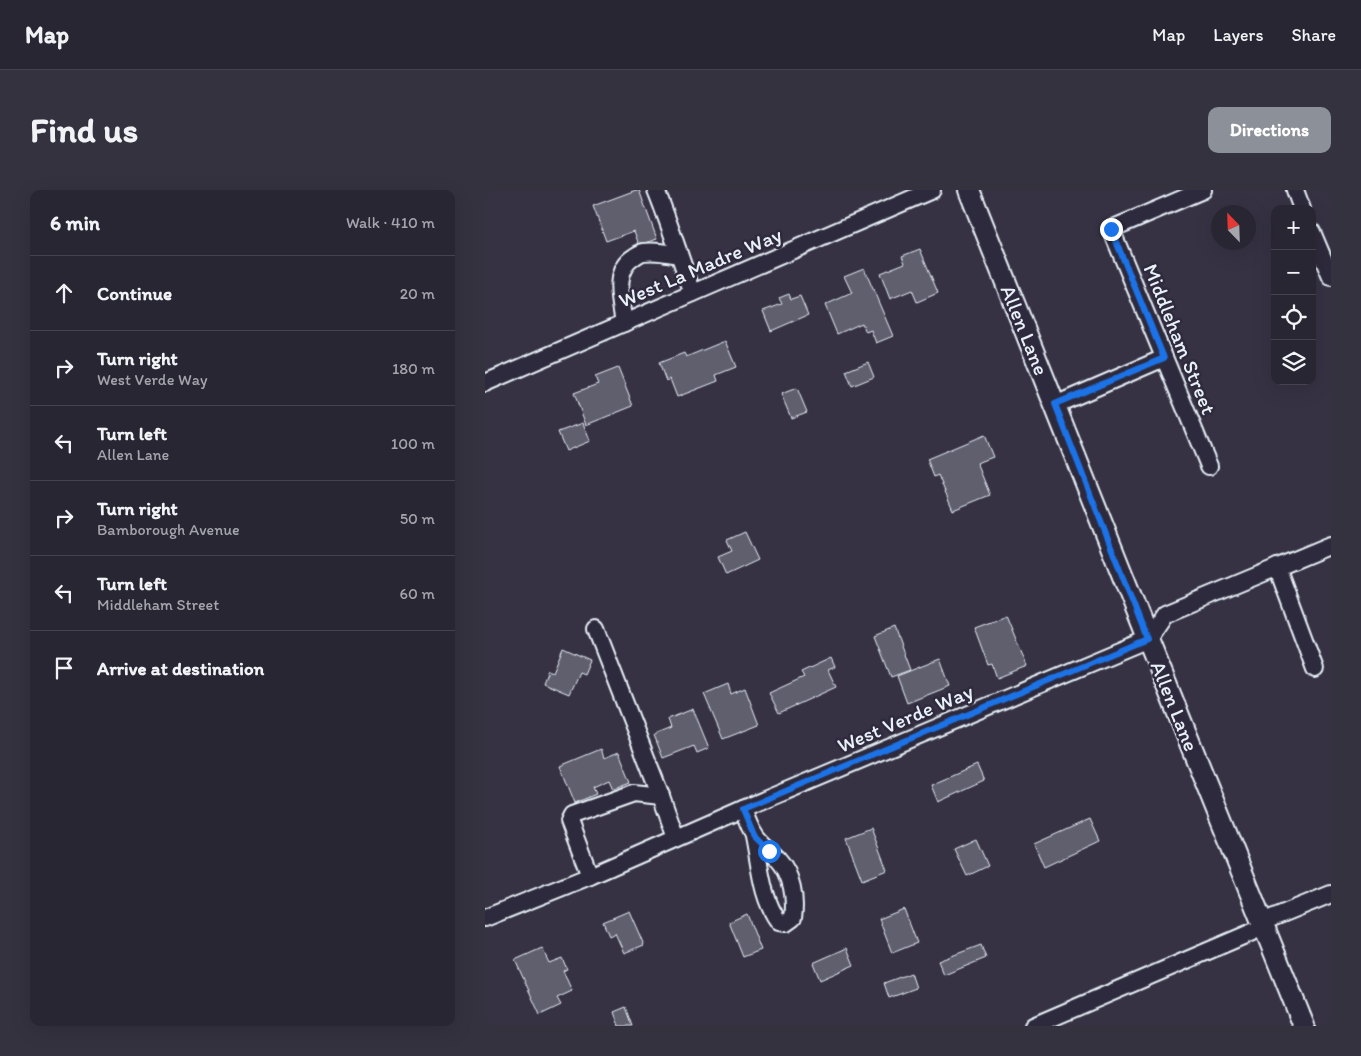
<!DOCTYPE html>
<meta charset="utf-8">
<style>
:root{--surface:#282633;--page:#34323f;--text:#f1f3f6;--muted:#a5a5ac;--line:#44434e;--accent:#8c9099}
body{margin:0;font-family:Itim,sans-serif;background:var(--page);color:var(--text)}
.controls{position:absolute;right:15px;top:15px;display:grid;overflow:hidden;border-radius:10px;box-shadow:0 5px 20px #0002}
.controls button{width:45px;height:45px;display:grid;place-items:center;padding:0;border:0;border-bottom:1px solid var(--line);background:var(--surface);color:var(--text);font:25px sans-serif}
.compass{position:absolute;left:726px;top:15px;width:45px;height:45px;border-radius:50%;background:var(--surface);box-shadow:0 5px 20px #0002;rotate:337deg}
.stop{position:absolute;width:15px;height:15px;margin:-11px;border:4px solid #1a73e8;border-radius:50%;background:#fff}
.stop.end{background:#1a73e8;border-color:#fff;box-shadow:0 1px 5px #0008}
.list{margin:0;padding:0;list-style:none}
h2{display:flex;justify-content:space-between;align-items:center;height:65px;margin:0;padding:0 20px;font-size:21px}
h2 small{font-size:16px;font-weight:400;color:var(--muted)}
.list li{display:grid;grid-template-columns:32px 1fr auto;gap:15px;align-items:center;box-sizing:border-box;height:75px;padding:0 20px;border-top:1px solid var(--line)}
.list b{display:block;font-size:19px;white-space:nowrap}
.list p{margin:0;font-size:16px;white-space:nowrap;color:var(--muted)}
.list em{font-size:16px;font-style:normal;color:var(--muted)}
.icon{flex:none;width:28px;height:28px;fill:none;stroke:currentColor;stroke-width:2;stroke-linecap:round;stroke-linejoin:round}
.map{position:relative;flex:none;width:846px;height:836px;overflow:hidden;border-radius:10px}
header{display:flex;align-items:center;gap:30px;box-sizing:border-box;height:70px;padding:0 25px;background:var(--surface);border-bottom:1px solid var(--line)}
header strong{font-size:24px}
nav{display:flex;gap:28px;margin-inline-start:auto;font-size:18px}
.intro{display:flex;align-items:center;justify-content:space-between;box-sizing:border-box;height:120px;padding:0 30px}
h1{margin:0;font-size:35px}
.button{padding:12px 22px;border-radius:10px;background:var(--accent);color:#fff;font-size:18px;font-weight:700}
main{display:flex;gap:30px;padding:0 30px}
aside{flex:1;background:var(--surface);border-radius:10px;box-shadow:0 5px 20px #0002}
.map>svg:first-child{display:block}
.building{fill:#605e6e;stroke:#e8f1f8}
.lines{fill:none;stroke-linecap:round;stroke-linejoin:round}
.minor-casing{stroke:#e8f1f8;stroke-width:20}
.major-casing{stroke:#e8f1f8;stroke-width:24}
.minor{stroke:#2f2a3d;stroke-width:16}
.major{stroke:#2f2a3d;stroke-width:20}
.route{stroke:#1a73e8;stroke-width:6}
.labels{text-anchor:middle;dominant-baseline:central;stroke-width:5;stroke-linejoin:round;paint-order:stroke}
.street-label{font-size:21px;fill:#e8f1f8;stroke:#2f2a3d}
</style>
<header>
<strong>Map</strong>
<nav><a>Map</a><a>Layers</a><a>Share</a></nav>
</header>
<div class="intro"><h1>Find us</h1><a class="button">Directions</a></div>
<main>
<aside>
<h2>6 min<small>Walk · 410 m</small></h2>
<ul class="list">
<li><svg class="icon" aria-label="ahead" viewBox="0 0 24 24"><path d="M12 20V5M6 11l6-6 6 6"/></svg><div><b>Continue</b></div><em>20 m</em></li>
<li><svg class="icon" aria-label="right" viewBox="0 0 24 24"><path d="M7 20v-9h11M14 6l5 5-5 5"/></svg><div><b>Turn right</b><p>West Verde Way</p></div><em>180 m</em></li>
<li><svg class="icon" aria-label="left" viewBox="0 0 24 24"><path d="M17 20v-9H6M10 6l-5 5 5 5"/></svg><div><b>Turn left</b><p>Allen Lane</p></div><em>100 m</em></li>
<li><svg class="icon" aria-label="right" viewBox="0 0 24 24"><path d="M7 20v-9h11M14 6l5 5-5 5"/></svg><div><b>Turn right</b><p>Bamborough Avenue</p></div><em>50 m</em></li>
<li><svg class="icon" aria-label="left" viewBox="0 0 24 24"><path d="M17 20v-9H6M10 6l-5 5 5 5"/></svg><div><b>Turn left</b><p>Middleham Street</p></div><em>60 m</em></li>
<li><svg class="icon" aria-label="arrive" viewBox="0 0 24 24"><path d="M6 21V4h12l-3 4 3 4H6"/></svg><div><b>Arrive at destination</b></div></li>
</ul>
</aside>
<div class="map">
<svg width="846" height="836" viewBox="0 0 846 836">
<rect width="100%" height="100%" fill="#363244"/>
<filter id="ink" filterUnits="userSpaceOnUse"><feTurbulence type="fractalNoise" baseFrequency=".02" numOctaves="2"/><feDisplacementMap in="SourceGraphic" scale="10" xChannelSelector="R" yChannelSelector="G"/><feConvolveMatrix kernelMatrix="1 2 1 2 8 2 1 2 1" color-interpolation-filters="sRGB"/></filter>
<g filter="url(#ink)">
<g class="building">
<polygon points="151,0 154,0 172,49 154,55 149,41 121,51 108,16"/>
<polygon points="435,59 453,103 432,112 427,100 405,109 395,83 420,73 417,66"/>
<polygon points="379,78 408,146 391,153 386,140 381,142 377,133 352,144 340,115 367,103 359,86"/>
<polygon points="304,104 306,109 315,106 323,125 286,141 278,121 297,114 294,108"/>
<polygon points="240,151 251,177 231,185 233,191 192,207 185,189 181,191 174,173 199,163 201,167"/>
<polygon points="383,172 389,187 367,196 361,181"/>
<polygon points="133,178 148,216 101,235 89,203 113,194 110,187"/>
<polygon points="312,198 322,222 306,228 296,204"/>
<polygon points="98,233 105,251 81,261 73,242"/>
<polygon points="499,245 508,267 492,273 505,305 468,320 453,285 449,287 442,269"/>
<polygon points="260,342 273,370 241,385 233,367 247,361 242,350"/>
<polygon points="521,425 542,476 512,488 507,474 503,475 489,437"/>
<polygon points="409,438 425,480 406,487 390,446"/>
<polygon points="78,458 105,470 99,484 94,482 84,504 58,493 63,480 68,482"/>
<polygon points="346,468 350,477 343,480 351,497 294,523 284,503 319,487 316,482"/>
<polygon points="455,469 465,496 422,513 412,486"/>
<polygon points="243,494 246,504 260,498 274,535 238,549 219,504"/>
<polygon points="208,519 224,558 212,563 209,556 178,568 169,545 186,538 183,529"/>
<polygon points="116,559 119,568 134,562 146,592 128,599 124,590 108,597 111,604 90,613 75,576"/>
<polygon points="492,575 499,591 453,612 446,595"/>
<polygon points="605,629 615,651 559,677 549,654"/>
<polygon points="386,638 402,680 377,690 361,648"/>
<polygon points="491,649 503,676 482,686 469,659"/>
<polygon points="419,719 432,753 407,763 394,729"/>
<polygon points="144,721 159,755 139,763 130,743 124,746 118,732"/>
<polygon points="262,724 276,760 258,767 244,732"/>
<polygon points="496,755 501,768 459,785 453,771"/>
<polygon points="57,758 64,773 77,768 82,779 78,781 87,801 72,808 76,815 55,825 30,770"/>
<polygon points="362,758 369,775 335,790 328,773"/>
<polygon points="426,783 431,798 404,808 399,793"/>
<polygon points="141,817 148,836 134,836 129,822"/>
</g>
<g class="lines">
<defs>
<g id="minor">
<path d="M171,0C185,34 195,69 208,103"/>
<polyline points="718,0 626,39 724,276"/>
<polyline points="810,0 817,19"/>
<polyline points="827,42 846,87"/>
<path d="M139,133C136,112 126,81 149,67C152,65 156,62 159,62C171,60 183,63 194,65"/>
<polyline points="0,193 447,0"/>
<polyline points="570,215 679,168"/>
<polyline points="792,377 830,479"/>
<polyline points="111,439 176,606"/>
<path d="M258,619C261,627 264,637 269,644C274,654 286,661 293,669C307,684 311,709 308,728L301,733L294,732C276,708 275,674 269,646"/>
<polyline points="105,686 84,631 87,625 149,603 176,606 191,648"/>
<polyline points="0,728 105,686 258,619 663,449 680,424 846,355"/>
<polyline points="777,732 846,704"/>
<polyline points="548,836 779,737"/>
</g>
<polyline id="major" points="484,0 663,449 819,836"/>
</defs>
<use href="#minor" class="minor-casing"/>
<use href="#major" class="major-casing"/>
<use href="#minor" class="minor"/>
<use href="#major" class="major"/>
</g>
</g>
<g class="lines" filter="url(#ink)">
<polyline class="route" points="284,661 269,646 258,619 662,449 570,214 679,168 626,39"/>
</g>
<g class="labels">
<g class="street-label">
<text transform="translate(215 77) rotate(-23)">West La Madre Way</text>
<text transform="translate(540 140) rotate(68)">Allen Lane</text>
<text transform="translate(695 149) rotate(68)">Middleham Street</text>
<text transform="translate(690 516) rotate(68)">Allen Lane</text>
<text transform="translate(420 528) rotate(-23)">West Verde Way</text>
</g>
</g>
</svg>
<div class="controls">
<button>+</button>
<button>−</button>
<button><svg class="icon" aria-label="locate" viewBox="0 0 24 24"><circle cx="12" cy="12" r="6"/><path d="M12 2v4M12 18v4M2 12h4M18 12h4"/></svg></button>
<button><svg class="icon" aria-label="layers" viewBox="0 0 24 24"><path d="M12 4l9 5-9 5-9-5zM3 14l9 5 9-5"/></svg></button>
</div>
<svg class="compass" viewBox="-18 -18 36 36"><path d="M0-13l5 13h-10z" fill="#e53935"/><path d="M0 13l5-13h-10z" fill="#a5a5ac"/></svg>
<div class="stop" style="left:284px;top:661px"></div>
<div class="stop end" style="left:626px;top:39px"></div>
</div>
</main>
